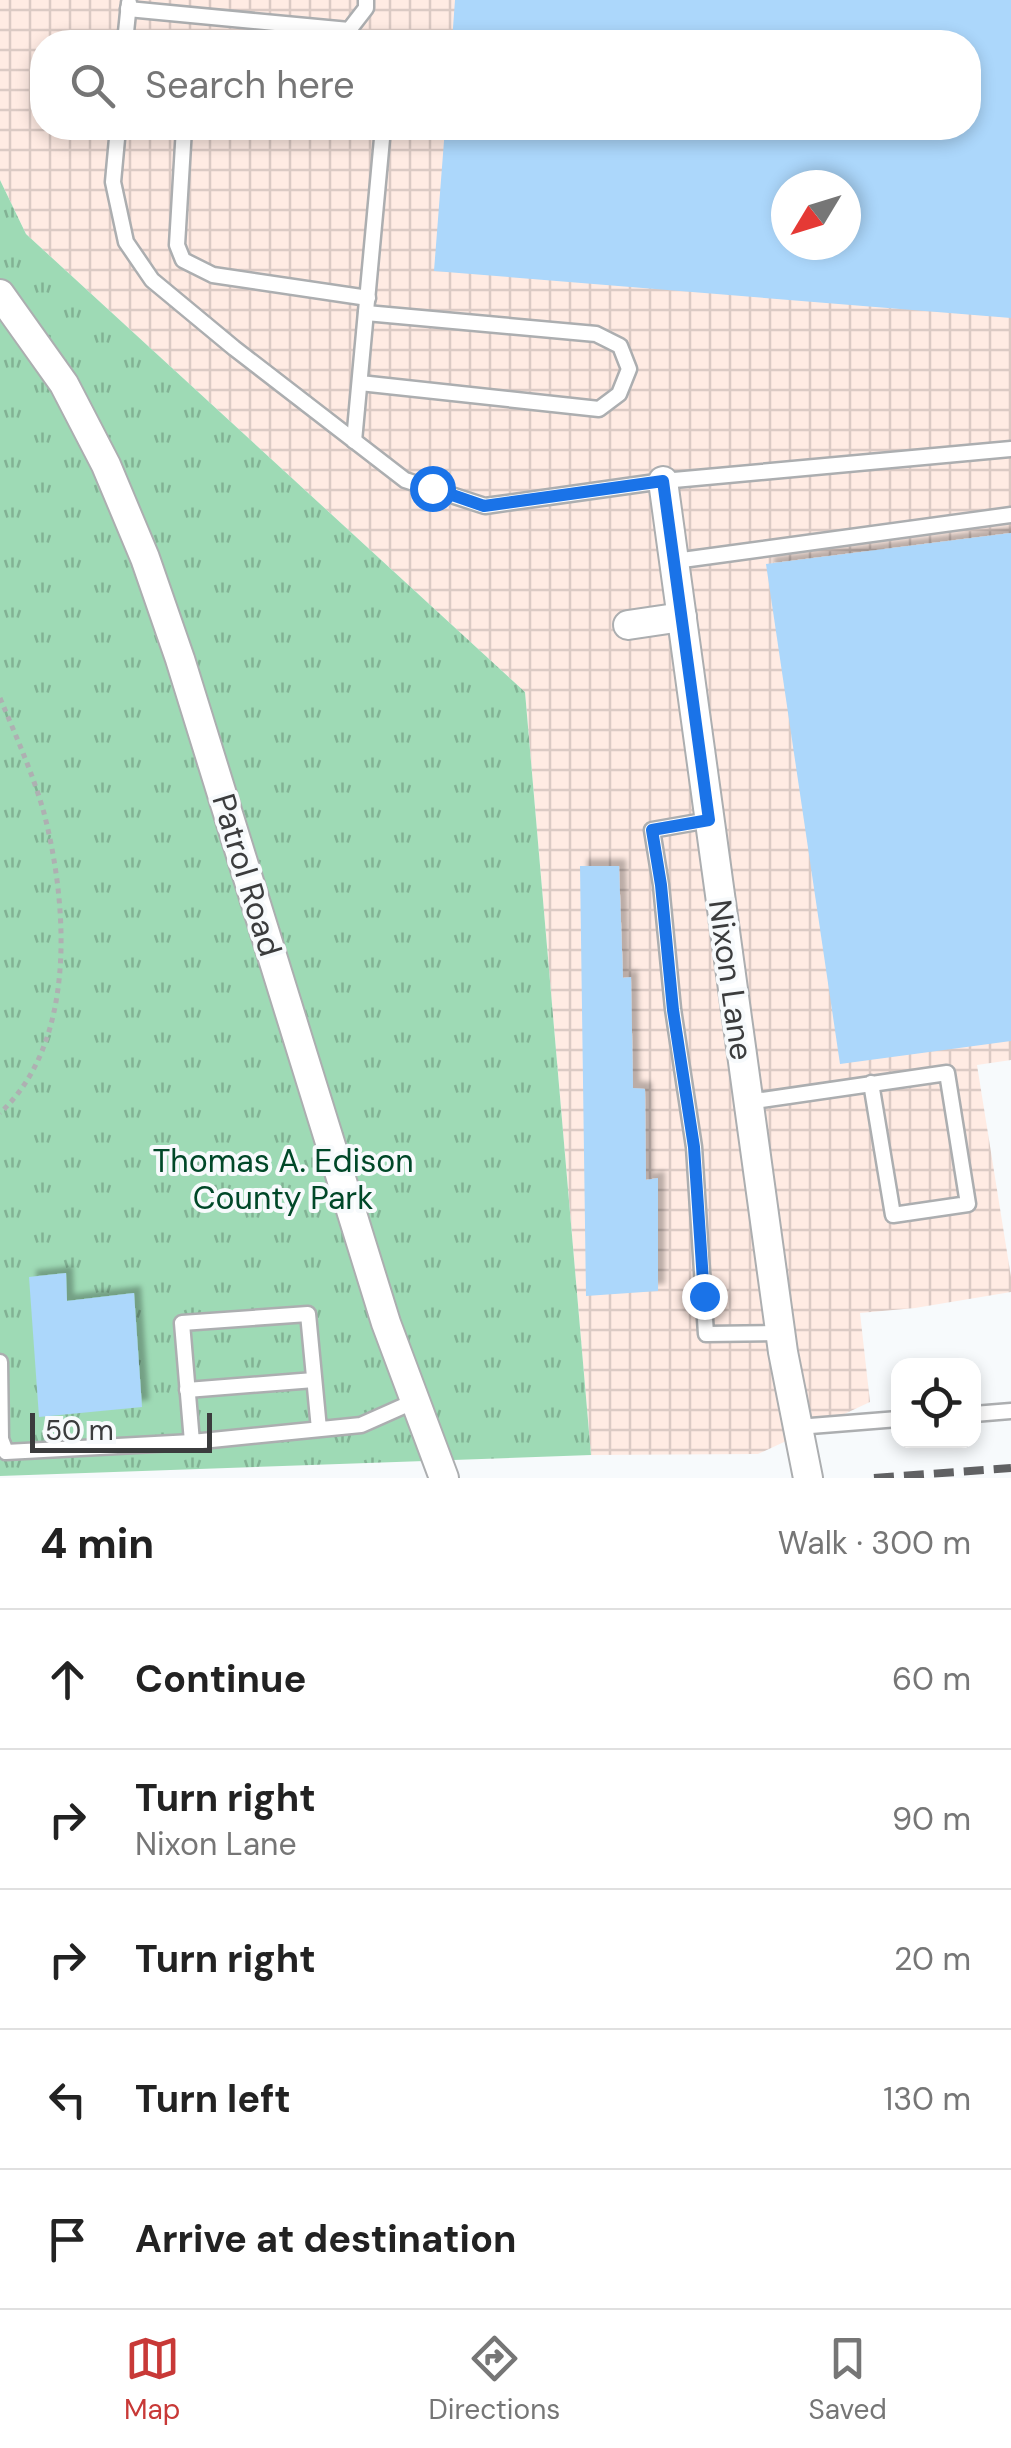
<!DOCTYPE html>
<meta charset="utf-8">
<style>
:root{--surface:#fff;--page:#f2f2f2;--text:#222;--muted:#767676;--line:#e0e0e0;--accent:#c83937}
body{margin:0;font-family:"DM Sans",sans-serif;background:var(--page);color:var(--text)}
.controls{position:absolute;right:30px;bottom:30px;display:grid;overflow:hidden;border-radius:20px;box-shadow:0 5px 15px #0003}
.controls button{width:90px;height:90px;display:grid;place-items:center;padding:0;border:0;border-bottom:2px solid var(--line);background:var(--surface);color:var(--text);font:50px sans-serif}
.compass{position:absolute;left:771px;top:170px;width:90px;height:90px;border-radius:50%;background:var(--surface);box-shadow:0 5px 15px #0003;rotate:232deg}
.scale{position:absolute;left:30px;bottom:25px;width:182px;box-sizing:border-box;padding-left:10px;border:5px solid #3b3c3d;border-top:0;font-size:28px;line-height:35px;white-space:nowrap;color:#3b3c3d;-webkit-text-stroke:8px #f7fafc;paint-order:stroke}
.stop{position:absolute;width:30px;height:30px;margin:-22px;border:8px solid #1a73e8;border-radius:50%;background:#fff}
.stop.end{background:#1a73e8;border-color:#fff;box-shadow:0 2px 10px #0008}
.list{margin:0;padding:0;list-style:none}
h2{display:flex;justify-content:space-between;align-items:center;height:130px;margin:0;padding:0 40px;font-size:42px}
h2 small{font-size:32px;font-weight:400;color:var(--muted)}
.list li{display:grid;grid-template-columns:65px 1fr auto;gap:30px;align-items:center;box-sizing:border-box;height:140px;padding:0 40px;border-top:2px solid var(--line)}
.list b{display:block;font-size:38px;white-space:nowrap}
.list p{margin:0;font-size:32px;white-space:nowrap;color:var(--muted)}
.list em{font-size:32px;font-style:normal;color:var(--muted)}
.icon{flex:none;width:55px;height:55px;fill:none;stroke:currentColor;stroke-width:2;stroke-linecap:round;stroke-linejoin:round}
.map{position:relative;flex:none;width:1011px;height:1478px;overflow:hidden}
.search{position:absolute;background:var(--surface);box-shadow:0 5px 15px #0003;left:30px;right:30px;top:30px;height:110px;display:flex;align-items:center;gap:25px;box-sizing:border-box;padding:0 35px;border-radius:40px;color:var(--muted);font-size:38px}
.sheet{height:830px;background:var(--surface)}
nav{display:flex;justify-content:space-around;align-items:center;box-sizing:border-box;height:140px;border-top:2px solid var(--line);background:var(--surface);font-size:28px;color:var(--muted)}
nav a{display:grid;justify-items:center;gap:5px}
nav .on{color:var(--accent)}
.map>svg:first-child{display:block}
.industrial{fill:url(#industrial-grid);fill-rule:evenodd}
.grass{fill:url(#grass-tufts)}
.building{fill:#acd7fb;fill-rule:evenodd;filter:url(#shadow)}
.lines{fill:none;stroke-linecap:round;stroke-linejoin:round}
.service-casing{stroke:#acaeb0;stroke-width:19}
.minor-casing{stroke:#acaeb0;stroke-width:32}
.path{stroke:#aeb0b2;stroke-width:5;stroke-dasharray:5 5;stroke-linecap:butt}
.service{stroke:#fff;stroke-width:14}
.minor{stroke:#fff;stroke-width:28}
.rail{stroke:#606163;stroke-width:8;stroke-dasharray:20 10;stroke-linecap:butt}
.route{stroke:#1a73e8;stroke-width:12}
.labels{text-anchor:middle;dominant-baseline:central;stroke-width:8;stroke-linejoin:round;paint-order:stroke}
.street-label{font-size:32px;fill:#3b3c3d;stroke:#f7fafc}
.park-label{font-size:32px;fill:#004828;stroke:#f7fafc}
</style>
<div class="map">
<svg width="1011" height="1478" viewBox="0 0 1011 1478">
<defs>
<pattern id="industrial-grid" width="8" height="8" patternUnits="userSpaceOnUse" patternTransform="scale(2.5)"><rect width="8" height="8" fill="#ffebe3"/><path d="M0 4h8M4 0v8" fill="none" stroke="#dbcac4"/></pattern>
<pattern id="grass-tufts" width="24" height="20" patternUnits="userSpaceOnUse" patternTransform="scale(2.5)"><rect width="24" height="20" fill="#9edab5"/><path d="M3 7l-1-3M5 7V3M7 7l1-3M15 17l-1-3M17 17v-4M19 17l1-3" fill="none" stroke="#82b294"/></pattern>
<filter id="shadow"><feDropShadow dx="7" dy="-7" stdDeviation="2.5" flood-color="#0004"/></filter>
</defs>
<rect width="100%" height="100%" fill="#f7fafc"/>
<path class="industrial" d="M0,0H1011V1060L977,1065L1011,1277V1292L915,1308L860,1313L870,1402L758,1454L591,1455L525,692L26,234L0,180ZM42,42H968V128H42ZM786,185H846V245H786Z"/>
<polygon class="grass" points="0,180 26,234 525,692 591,1455 0,1476"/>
<g class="building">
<path d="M455,0H1011V318L434,271L445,128H968V42H452ZM786,185H846V245H786Z"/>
<polygon points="1011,533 1011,1041 840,1064 766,564"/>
<polygon points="580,866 619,866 623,978 631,977 633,1088 645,1089 646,1180 658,1178 658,1291 586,1296"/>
<polygon points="66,1273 67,1301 134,1293 142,1407 39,1417 29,1277"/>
</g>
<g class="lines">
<defs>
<g id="service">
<polyline points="128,9 349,30 366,8 366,0"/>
<polyline points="125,42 129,3"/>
<polyline points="118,128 113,182 126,242 152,280 234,348 405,480 485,506 663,481 1011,449"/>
<polyline points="184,128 177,245 183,260 213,275 368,298"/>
<polyline points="360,383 599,409 619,394 629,369 620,346 596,334 366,313"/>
<polyline points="354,441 383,128"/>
<polyline points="675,561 1011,515"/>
<polyline points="709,820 652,830 661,885 673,1009 694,1147 706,1334 780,1333"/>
<polyline points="748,1102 947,1073 968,1204 893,1215 871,1083"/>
<polyline points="0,1362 1,1439 6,1452 192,1442"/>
<polyline points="187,1390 314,1380"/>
<polyline points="974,1414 1011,1411"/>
<polyline points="798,1427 898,1419"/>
<polyline points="319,1429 308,1314 182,1323 192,1442 361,1425 415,1401"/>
</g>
<g id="minor">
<polyline points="0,294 64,384 106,465 145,558 180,659 386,1323 444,1478"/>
<polyline points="663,481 783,1352 808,1478"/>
<polyline points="628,625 682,617"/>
</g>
</defs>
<use href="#service" class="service-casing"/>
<use href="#minor" class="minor-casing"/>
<path class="path" d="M0,698C16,736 33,774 44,813C68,906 77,1042 0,1113"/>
<use href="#service" class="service"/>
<use href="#minor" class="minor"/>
<polyline class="rail" points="874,1478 1011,1468"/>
</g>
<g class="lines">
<polyline class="route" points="432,488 484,506 663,481 709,820 652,830 661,885 673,1010 694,1147 704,1296"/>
</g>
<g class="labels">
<g class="street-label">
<text transform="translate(247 875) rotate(73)">Patrol Road</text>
<text transform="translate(731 980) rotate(82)">Nixon Lane</text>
</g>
<g class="park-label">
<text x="283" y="1161">Thomas A. Edison<tspan x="283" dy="37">County Park</tspan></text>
</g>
</g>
</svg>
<div class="controls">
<button><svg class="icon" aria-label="locate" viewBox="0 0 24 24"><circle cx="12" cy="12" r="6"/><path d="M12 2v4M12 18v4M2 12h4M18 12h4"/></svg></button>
</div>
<svg class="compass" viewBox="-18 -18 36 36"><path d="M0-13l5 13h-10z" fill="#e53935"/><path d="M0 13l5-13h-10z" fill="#767676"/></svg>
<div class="scale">50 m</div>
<div class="stop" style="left:432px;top:488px"></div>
<div class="stop end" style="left:704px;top:1296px"></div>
<div class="search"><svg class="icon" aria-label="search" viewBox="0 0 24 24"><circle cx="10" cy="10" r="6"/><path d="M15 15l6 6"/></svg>Search here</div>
</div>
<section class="sheet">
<h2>4 min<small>Walk · 300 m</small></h2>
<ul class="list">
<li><svg class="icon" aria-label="ahead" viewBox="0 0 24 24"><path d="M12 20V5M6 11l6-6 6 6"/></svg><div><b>Continue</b></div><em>60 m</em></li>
<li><svg class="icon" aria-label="right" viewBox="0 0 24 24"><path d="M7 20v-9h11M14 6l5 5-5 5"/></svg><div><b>Turn right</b><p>Nixon Lane</p></div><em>90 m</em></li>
<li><svg class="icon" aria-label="right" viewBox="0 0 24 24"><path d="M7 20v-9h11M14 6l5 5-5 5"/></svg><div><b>Turn right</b></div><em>20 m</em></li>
<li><svg class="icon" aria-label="left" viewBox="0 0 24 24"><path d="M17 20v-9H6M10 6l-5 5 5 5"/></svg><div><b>Turn left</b></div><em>130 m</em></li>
<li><svg class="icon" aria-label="arrive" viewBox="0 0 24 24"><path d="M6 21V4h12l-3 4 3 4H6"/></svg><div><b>Arrive at destination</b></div></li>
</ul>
</section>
<nav>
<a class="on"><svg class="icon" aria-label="map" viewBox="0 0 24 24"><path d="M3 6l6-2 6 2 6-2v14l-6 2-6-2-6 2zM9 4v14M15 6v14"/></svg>Map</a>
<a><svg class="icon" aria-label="directions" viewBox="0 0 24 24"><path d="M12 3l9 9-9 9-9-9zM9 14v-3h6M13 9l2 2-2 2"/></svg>Directions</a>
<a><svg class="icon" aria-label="saved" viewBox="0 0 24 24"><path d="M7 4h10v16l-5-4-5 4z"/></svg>Saved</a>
</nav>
